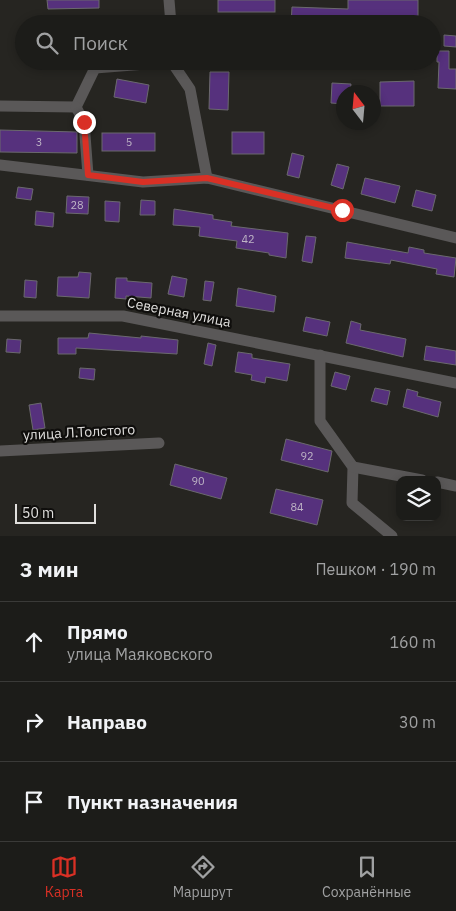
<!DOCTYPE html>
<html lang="ru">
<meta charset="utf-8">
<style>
:root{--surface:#1c1c19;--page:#252522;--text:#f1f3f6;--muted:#a0a1a2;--line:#3a3a38;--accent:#d93025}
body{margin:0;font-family:"IBM Plex Sans",sans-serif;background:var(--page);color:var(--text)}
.controls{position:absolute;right:15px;bottom:15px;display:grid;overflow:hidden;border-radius:10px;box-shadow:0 2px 8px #0003}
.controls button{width:45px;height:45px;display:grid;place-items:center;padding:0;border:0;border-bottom:1px solid var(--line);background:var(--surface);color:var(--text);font:25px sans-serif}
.compass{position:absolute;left:336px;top:85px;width:45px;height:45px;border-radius:50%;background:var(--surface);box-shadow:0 2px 8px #0003;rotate:344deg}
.scale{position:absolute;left:15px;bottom:12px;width:81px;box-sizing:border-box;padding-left:5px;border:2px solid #e0dfdd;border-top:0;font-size:14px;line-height:18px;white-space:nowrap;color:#e0dfdd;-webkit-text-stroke:4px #0f0e0c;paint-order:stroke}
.stop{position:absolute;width:15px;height:15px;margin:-11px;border:4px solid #d93025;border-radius:50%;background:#fff}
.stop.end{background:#d93025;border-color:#fff;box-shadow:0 1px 5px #0008}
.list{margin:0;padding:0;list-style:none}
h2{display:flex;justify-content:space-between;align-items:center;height:65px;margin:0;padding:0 20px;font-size:21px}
h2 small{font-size:16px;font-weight:400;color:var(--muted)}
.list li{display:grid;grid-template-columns:32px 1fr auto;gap:15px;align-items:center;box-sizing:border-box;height:80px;padding:0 20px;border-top:1px solid var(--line)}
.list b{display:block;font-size:19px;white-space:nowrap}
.list p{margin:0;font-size:16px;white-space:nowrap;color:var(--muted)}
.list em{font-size:16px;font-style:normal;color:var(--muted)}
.icon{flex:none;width:28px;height:28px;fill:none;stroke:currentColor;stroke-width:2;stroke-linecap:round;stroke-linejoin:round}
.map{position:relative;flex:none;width:456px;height:536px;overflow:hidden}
.search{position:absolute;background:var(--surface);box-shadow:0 2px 8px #0003;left:15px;right:15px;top:15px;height:55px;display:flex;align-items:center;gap:12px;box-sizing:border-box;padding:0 18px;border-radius:28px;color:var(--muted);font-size:19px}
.sheet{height:305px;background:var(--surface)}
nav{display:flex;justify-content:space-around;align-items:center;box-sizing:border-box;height:70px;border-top:1px solid var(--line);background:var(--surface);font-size:14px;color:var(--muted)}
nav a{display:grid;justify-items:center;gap:2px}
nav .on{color:var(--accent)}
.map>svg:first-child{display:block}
.building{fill:#56317d;stroke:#6b696e}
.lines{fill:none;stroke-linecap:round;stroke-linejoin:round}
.minor{stroke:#5a5858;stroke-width:11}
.route{stroke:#d93025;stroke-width:6}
.labels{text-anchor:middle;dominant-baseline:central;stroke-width:4.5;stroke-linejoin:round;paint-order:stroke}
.number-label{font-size:11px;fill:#beb4c5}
.street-label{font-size:14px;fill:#e0dfdd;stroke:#0f0e0c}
</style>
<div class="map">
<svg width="456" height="536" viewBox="0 0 456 536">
<rect width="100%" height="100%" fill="#262521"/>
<g class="building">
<polygon points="47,0 99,0 99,8 48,9"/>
<rect x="218" y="0" width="57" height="12"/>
<polygon points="348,0 418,0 418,24 291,24 292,7 348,9"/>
<polygon points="444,35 456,36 456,47 444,46"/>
<polygon points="437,51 449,51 449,69 456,69 456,89 438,88 439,62 437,62"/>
<polygon points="210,72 229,72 228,110 209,109"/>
<polygon points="117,79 149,85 146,103 114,97"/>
<polygon points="414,81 414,106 380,106 380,82"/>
<polygon points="332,83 351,84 350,92 344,92 344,104 331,103"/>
<polygon points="0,130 77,132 77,153 0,152"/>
<rect x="232" y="132" width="32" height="22"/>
<rect x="102" y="133" width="53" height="18"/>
<polygon points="292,153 304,156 299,178 287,175"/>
<polygon points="337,164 349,167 343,189 331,185"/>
<polygon points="365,178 400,186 395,203 361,194"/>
<polygon points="18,187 33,189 31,200 16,198"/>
<polygon points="416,190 436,195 432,211 412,206"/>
<polygon points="67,196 89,197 88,214 66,213"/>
<polygon points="141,200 155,201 155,215 140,215"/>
<polygon points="105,201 120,202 119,222 105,221"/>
<polygon points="174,209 213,215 213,219 232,222 231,226 288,233 286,258 269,255 269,253 236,248 237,241 199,236 200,227 173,225"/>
<polygon points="36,211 54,213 53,227 35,225"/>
<polygon points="306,236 316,237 312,263 302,261"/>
<polygon points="347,242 408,253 409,247 424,250 424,253 456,258 454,277 436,274 437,269 391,260 390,264 345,258"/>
<polygon points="79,272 91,273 89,298 57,296 58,277 78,277"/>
<polygon points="172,276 187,279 184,297 168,294"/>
<polygon points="116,278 127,278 127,281 152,283 151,298 126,296 126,299 115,298"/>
<polygon points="25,280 37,281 36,298 24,297"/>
<polygon points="205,281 214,282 211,301 203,300"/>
<polygon points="238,288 276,296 274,312 236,306"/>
<polygon points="306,317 330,322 327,336 303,331"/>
<polygon points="351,321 361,324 360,330 406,339 403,357 346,343"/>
<polygon points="89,333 141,338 141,336 178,340 177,354 76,348 76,354 58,354 58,338 88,338"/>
<polygon points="7,339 21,340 20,353 6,352"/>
<polygon points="208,343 216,345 212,366 204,364"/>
<polygon points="426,346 456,351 456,365 424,360"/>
<polygon points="238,352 252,354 252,358 290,364 287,381 266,377 265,383 251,380 252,375 235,372"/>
<polygon points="80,368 95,369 94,380 79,378"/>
<polygon points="335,372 350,376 346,390 331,386"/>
<polygon points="375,388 390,391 387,405 371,401"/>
<polygon points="407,389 418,392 417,396 441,402 438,417 403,407"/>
<polygon points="41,403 45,428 33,430 29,405"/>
<polygon points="286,439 332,451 328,472 281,460"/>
<polygon points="175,464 227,478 221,499 170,485"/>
<polygon points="276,489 323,500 317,525 270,513"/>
</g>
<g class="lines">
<g class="minor">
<polyline points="169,0 171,24"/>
<polyline points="171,61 190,89 207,178"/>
<polyline points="0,106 76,107 95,68 171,62"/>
<polyline points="76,107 84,122 88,175"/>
<polyline points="0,165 143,182 207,178 456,238"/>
<polyline points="0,316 123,316 456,383"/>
<polyline points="320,355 320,421 353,467 352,503 392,536"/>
<polyline points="0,451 159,443"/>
<polyline points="353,467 422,480"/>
<polyline points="437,482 456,486"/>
</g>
</g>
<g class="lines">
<polyline class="route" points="84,122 88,175 143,182 207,178 342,210"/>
</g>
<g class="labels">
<g class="number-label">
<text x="39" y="142">3</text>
<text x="129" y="142">5</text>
<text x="77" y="205">28</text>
<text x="248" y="239">42</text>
<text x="307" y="456">92</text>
<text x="198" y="481">90</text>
<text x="297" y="507">84</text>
</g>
<g class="street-label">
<text transform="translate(179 312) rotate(11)">Северная улица</text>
<text transform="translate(79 432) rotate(-3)">улица Л.Толстого</text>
</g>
</g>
</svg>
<div class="controls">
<button><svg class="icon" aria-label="layers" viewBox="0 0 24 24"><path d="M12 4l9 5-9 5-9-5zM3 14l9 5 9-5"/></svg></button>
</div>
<svg class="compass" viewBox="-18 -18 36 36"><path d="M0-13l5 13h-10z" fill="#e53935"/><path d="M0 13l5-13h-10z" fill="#a0a1a2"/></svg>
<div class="scale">50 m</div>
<div class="stop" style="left:342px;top:210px"></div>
<div class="stop end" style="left:84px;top:122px"></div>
<div class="search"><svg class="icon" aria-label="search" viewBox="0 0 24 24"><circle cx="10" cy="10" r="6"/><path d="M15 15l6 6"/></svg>Поиск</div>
</div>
<section class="sheet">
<h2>3 мин<small>Пешком · 190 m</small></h2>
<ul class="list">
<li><svg class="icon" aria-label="ahead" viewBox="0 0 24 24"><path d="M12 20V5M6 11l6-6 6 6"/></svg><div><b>Прямо</b><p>улица Маяковского</p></div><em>160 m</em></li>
<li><svg class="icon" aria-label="right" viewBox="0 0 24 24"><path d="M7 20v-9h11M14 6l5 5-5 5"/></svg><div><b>Направо</b></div><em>30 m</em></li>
<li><svg class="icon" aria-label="arrive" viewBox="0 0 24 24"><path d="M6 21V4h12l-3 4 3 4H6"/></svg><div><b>Пункт назначения</b></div></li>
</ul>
</section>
<nav>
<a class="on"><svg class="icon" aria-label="map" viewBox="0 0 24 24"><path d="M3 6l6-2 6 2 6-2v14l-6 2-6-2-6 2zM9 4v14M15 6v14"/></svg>Карта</a>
<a><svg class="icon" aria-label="directions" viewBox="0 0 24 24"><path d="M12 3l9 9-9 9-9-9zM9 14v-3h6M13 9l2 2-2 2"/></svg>Маршрут</a>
<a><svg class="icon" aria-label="saved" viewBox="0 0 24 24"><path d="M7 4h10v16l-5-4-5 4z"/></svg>Сохранённые</a>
</nav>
